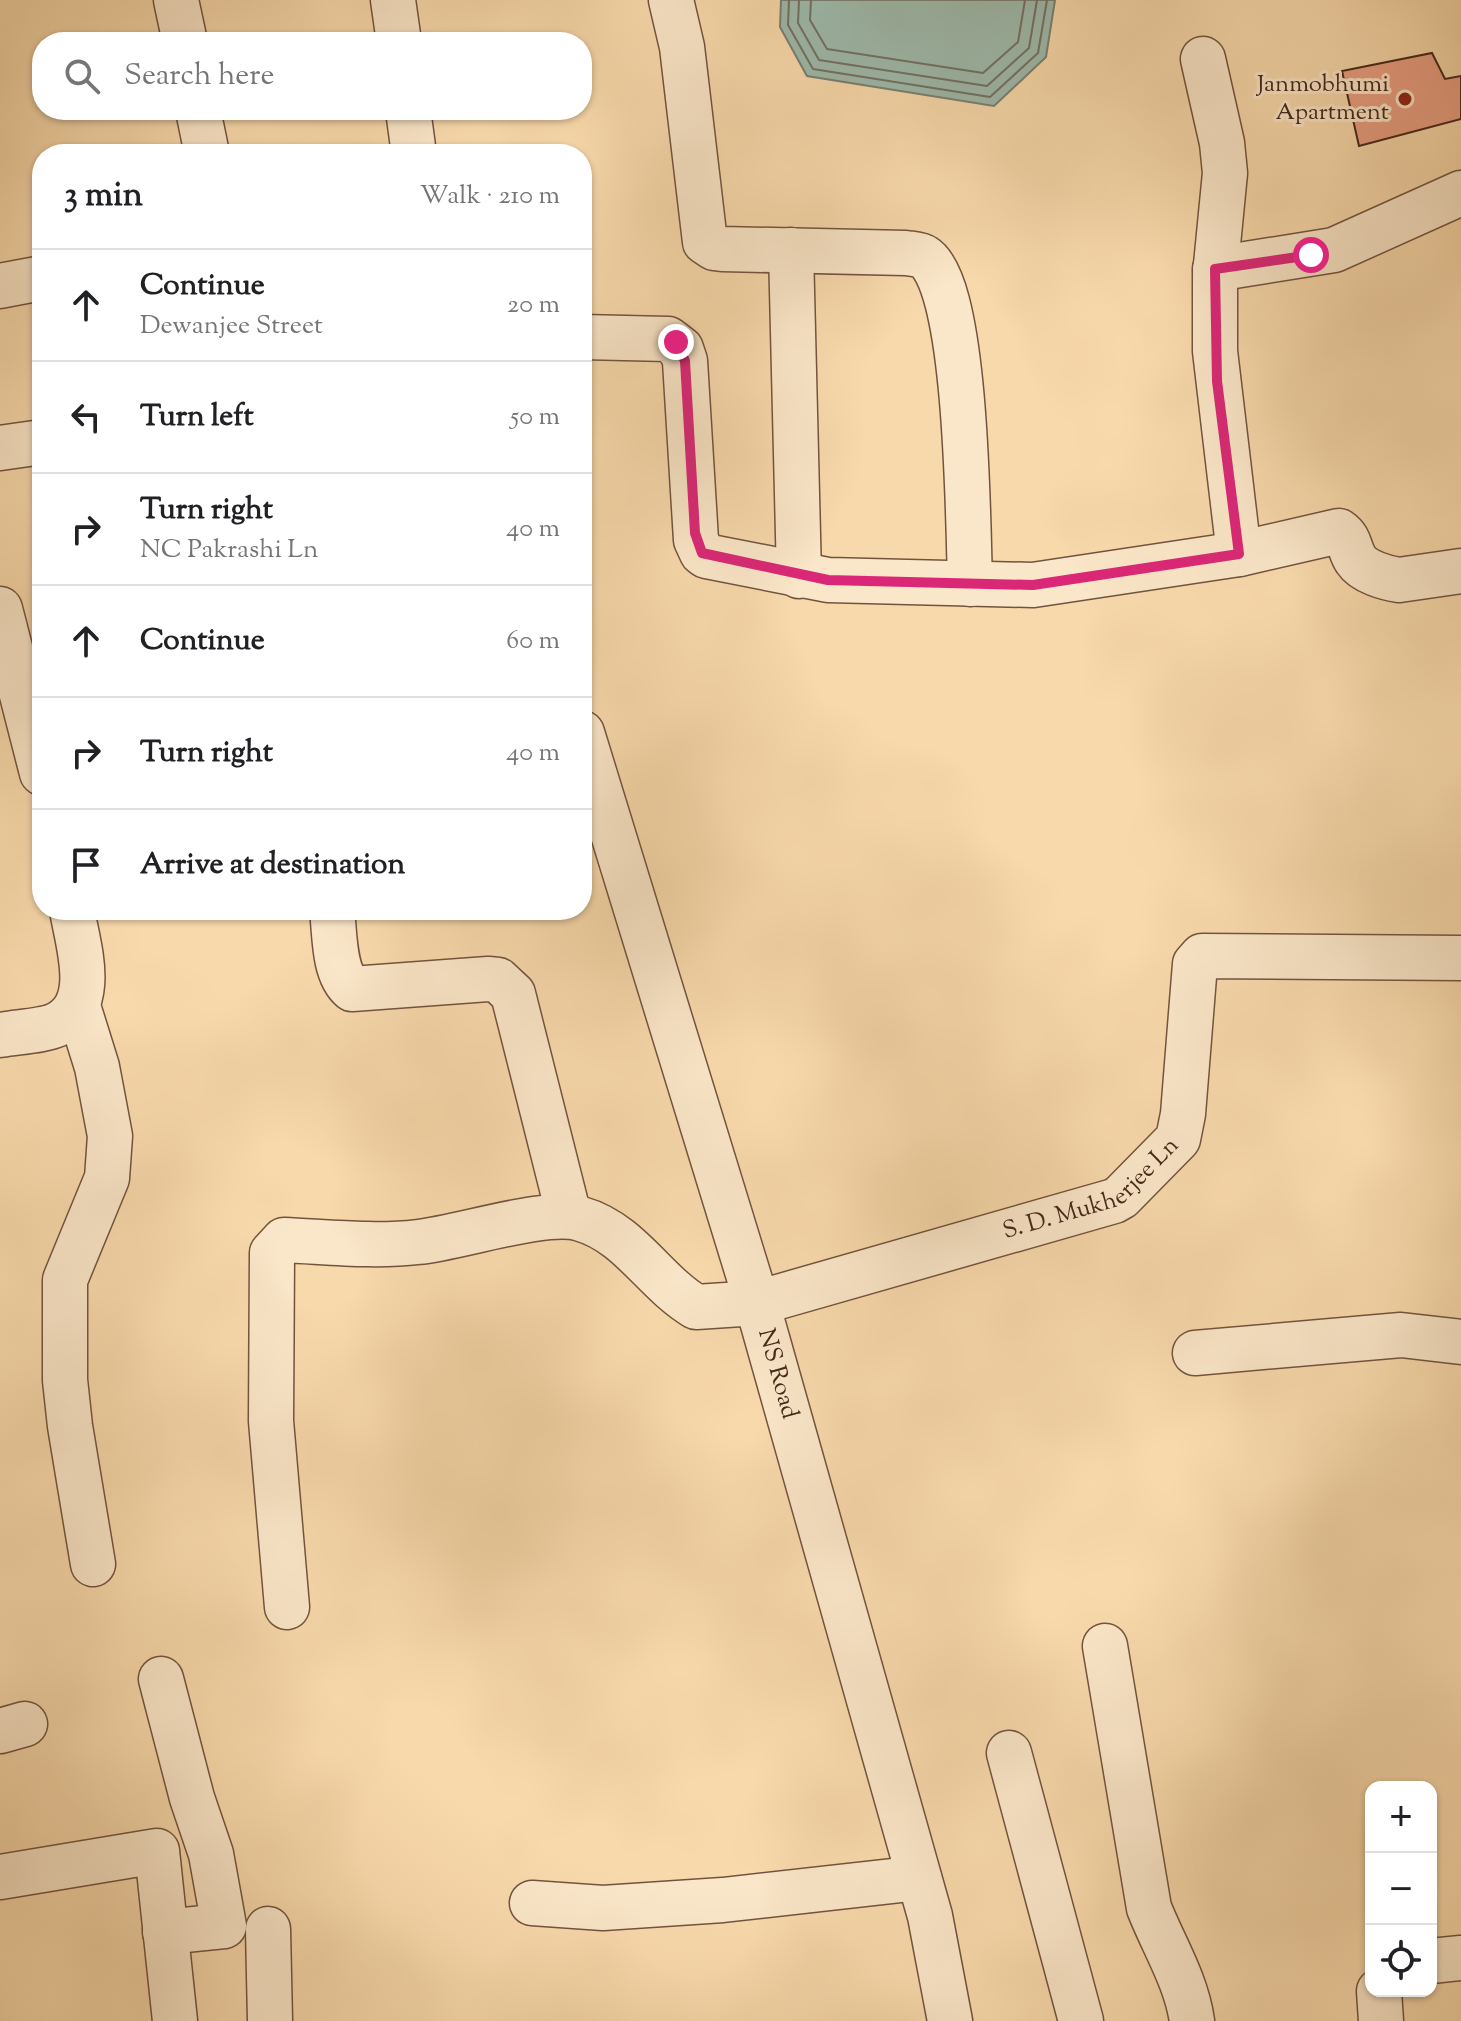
<!DOCTYPE html>
<meta charset="utf-8">
<style>
:root{--surface:#fff;--page:#f2f2f2;--text:#202124;--muted:#757577;--line:#e0e0e0}
body{margin:0;font-family:"Sorts Mill Goudy",serif;background:var(--page);color:var(--text)}
.controls{position:absolute;right:24px;bottom:24px;display:grid;overflow:hidden;border-radius:16px;box-shadow:0 2px 6px #0004}
.controls button{width:72px;height:72px;display:grid;place-items:center;padding:0;border:0;border-bottom:2px solid var(--line);background:var(--surface);color:var(--text);font:40px sans-serif}
.stop{position:absolute;width:24px;height:24px;margin:-18px;border:6px solid #db2777;border-radius:50%;background:#fff}
.stop.end{background:#db2777;border-color:#fff;box-shadow:0 2px 8px #0008}
.list{margin:0;padding:0;list-style:none}
h2{display:flex;justify-content:space-between;align-items:center;height:104px;margin:0;padding:0 32px;font-size:34px}
h2 small{font-size:26px;font-weight:400;color:var(--muted)}
.list li{display:grid;grid-template-columns:52px 1fr auto;gap:24px;align-items:center;box-sizing:border-box;height:112px;padding:0 32px;border-top:2px solid var(--line)}
.list b{display:block;font-size:30px;white-space:nowrap}
.list p{margin:0;font-size:26px;white-space:nowrap;color:var(--muted)}
.list em{font-size:26px;font-style:normal;color:var(--muted)}
.icon{flex:none;width:44px;height:44px;fill:none;stroke:currentColor;stroke-width:2;stroke-linecap:round;stroke-linejoin:round}
.map{position:relative;flex:none;width:1461px;height:2021px;overflow:hidden}
.search{position:absolute;background:var(--surface);box-shadow:0 2px 6px #0004;left:32px;top:32px;width:560px;height:88px;display:flex;align-items:center;gap:20px;box-sizing:border-box;padding:0 28px;border-radius:32px;color:var(--muted);font-size:30px}
.panel{position:absolute;background:var(--surface);box-shadow:0 2px 6px #0004;left:32px;top:144px;width:560px;height:776px;border-radius:32px}
.map>svg:first-child{display:block}
.water{fill:#9dbaac;stroke:#7a8072;stroke-width:2}
.lines{fill:none;stroke-linecap:round;stroke-linejoin:round}
.shore{stroke:#717163;stroke-width:2}
.building{fill:#e99f82;stroke:#45281a;stroke-width:2}
.minor-casing{stroke:#72543e;stroke-width:47}
.minor{stroke:#fae6c8;stroke-width:44}
.route{stroke:#db2777;stroke-width:10}
.poi-dot{fill:#8f2418;stroke:#fae6c8;stroke-width:3}
.labels{text-anchor:middle;dominant-baseline:central;stroke-width:6;stroke-linejoin:round;paint-order:stroke}
.poi-label{font-size:24px;fill:#45281a;stroke:#fae6c8;text-anchor:end}
.street-label{font-size:24px;fill:#45281a;stroke:#fae6c8}
</style>
<div class="map">
<svg width="1461" height="2021" viewBox="0 0 1461 2021">
<rect width="100%" height="100%" fill="#f8d9ab"/>
<filter id="stains"><feTurbulence type="fractalNoise" baseFrequency=".0025" numOctaves="4"/><feColorMatrix values="0 0 0 0 .2 0 0 0 0 .09 0 0 0 0 .02 0 0 0 .5 -.17"/></filter>
<radialGradient id="worn" r=".72"><stop offset=".6" stop-color="#630" stop-opacity="0"/><stop offset="1" stop-color="#630" stop-opacity=".3"/></radialGradient>
<polygon class="water" points="781,0 1055,0 1046,57 994,106 807,76 780,27"/>
<g class="lines">
<g class="shore">
<polyline points="789,0 788,25 813,69 990,97 1038,53 1047,0"/>
<polyline points="799,0 798,23 819,60 987,86 1029,48 1037,0"/>
<polyline points="811,0 810,20 827,49 983,73 1018,42 1025,0"/>
</g>
</g>
<polygon class="building" points="1432,53 1445,79 1461,76 1461,119 1359,146 1342,71"/>
<g class="lines">
<defs>
<g id="minor">
<polyline points="176,0 185,42"/>
<polyline points="393,0 399,42"/>
<path d="M671,0L682,47L705,242L714,248L722,249L906,253C911,254 920,254 924,257C968,283 968,529 970,584"/>
<polyline points="1203,59 1222,143 1225,173 1215,275 1215,351 1239,554"/>
<polyline points="198,110 207,154"/>
<polyline points="408,110 414,154"/>
<polyline points="791,250 799,576"/>
<polyline points="1215,269 1334,250 1461,193"/>
<polyline points="0,286 42,278"/>
<path d="M582,337L668,339L681,349L685,361L696,540L702,553L706,556L828,580L1033,585L1239,554L1339,531C1351,539 1349,550 1356,560C1364,572 1386,578 1399,580L1461,571"/>
<polyline points="0,448 42,442"/>
<polyline points="0,609 42,773"/>
<path id="s1" d="M582,733L757,1303L930,1916L950,2021"/>
<path d="M332,910C335,934 333,973 352,989L488,979L498,980L513,994L569,1216"/>
<polyline points="78,1006 97,1067 110,1136 107,1178 65,1280 65,1380 70,1426 93,1564"/>
<path d="M0,1035C15,1032 43,1031 56,1025C99,1005 78,946 72,910"/>
<polyline points="1195,1353 1401,1335 1461,1342"/>
<path id="s2" d="M287,1607L271,1421L272,1253L284,1240C329,1242 374,1247 418,1242C459,1238 547,1208 581,1219C630,1233 654,1282 696,1307L757,1303L1114,1201L1121,1197L1178,1139L1183,1114L1195,964L1202,956L1461,958"/>
<path d="M1105,1646L1149,1908C1164,1946 1186,1980 1192,2021"/>
<polyline points="161,1679 192,1798 211,1854 224,1926 165,1932"/>
<polyline points="0,1731 25,1724"/>
<polyline points="1009,1753 1081,2021"/>
<polyline points="0,1877 157,1851 175,2021"/>
<polyline points="532,1903 603,1908 723,1900 919,1878"/>
<polyline points="268,1929 270,2021"/>
<polyline points="1431,1961 1461,1958"/>
<polyline points="1379,1991 1381,2021"/>
</g>
</defs>
<use href="#minor" class="minor-casing"/>
<use href="#minor" class="minor"/>
</g>
<g class="lines">
<polyline class="route" points="676,342 685,361 695,533 702,553 828,580 1033,585 1239,554 1217,381 1215,269 1311,255"/>
</g>
<circle class="poi-dot" cx="1405" cy="99" r="8"/>
<g class="labels">
<g class="poi-label">
<text x="1389" y="85">Janmobhumi<tspan x="1389" dy="28">Apartment</tspan></text>
</g>
<g class="street-label">
<text stroke="none"><textPath href="#s2" startOffset="1236">S. D. Mukherjee Ln</textPath></text>
<text stroke="none"><textPath href="#s1" startOffset="670">NS Road</textPath></text>
</g>
</g>
<rect width="100%" height="100%" filter="url(#stains)"/>
<rect width="100%" height="100%" fill="url(#worn)"/>
</svg>
<div class="controls">
<button>+</button>
<button>−</button>
<button><svg class="icon" aria-label="locate" viewBox="0 0 24 24"><circle cx="12" cy="12" r="6"/><path d="M12 2v4M12 18v4M2 12h4M18 12h4"/></svg></button>
</div>
<div class="stop" style="left:1311px;top:255px"></div>
<div class="stop end" style="left:676px;top:342px"></div>
<div class="search"><svg class="icon" aria-label="search" viewBox="0 0 24 24"><circle cx="10" cy="10" r="6"/><path d="M15 15l6 6"/></svg>Search here</div>
<section class="panel">
<h2>3 min<small>Walk · 210 m</small></h2>
<ul class="list">
<li><svg class="icon" aria-label="ahead" viewBox="0 0 24 24"><path d="M12 20V5M6 11l6-6 6 6"/></svg><div><b>Continue</b><p>Dewanjee Street</p></div><em>20 m</em></li>
<li><svg class="icon" aria-label="left" viewBox="0 0 24 24"><path d="M17 20v-9H6M10 6l-5 5 5 5"/></svg><div><b>Turn left</b></div><em>50 m</em></li>
<li><svg class="icon" aria-label="right" viewBox="0 0 24 24"><path d="M7 20v-9h11M14 6l5 5-5 5"/></svg><div><b>Turn right</b><p>NC Pakrashi Ln</p></div><em>40 m</em></li>
<li><svg class="icon" aria-label="ahead" viewBox="0 0 24 24"><path d="M12 20V5M6 11l6-6 6 6"/></svg><div><b>Continue</b></div><em>60 m</em></li>
<li><svg class="icon" aria-label="right" viewBox="0 0 24 24"><path d="M7 20v-9h11M14 6l5 5-5 5"/></svg><div><b>Turn right</b></div><em>40 m</em></li>
<li><svg class="icon" aria-label="arrive" viewBox="0 0 24 24"><path d="M6 21V4h12l-3 4 3 4H6"/></svg><div><b>Arrive at destination</b></div></li>
</ul>
</section>
</div>
